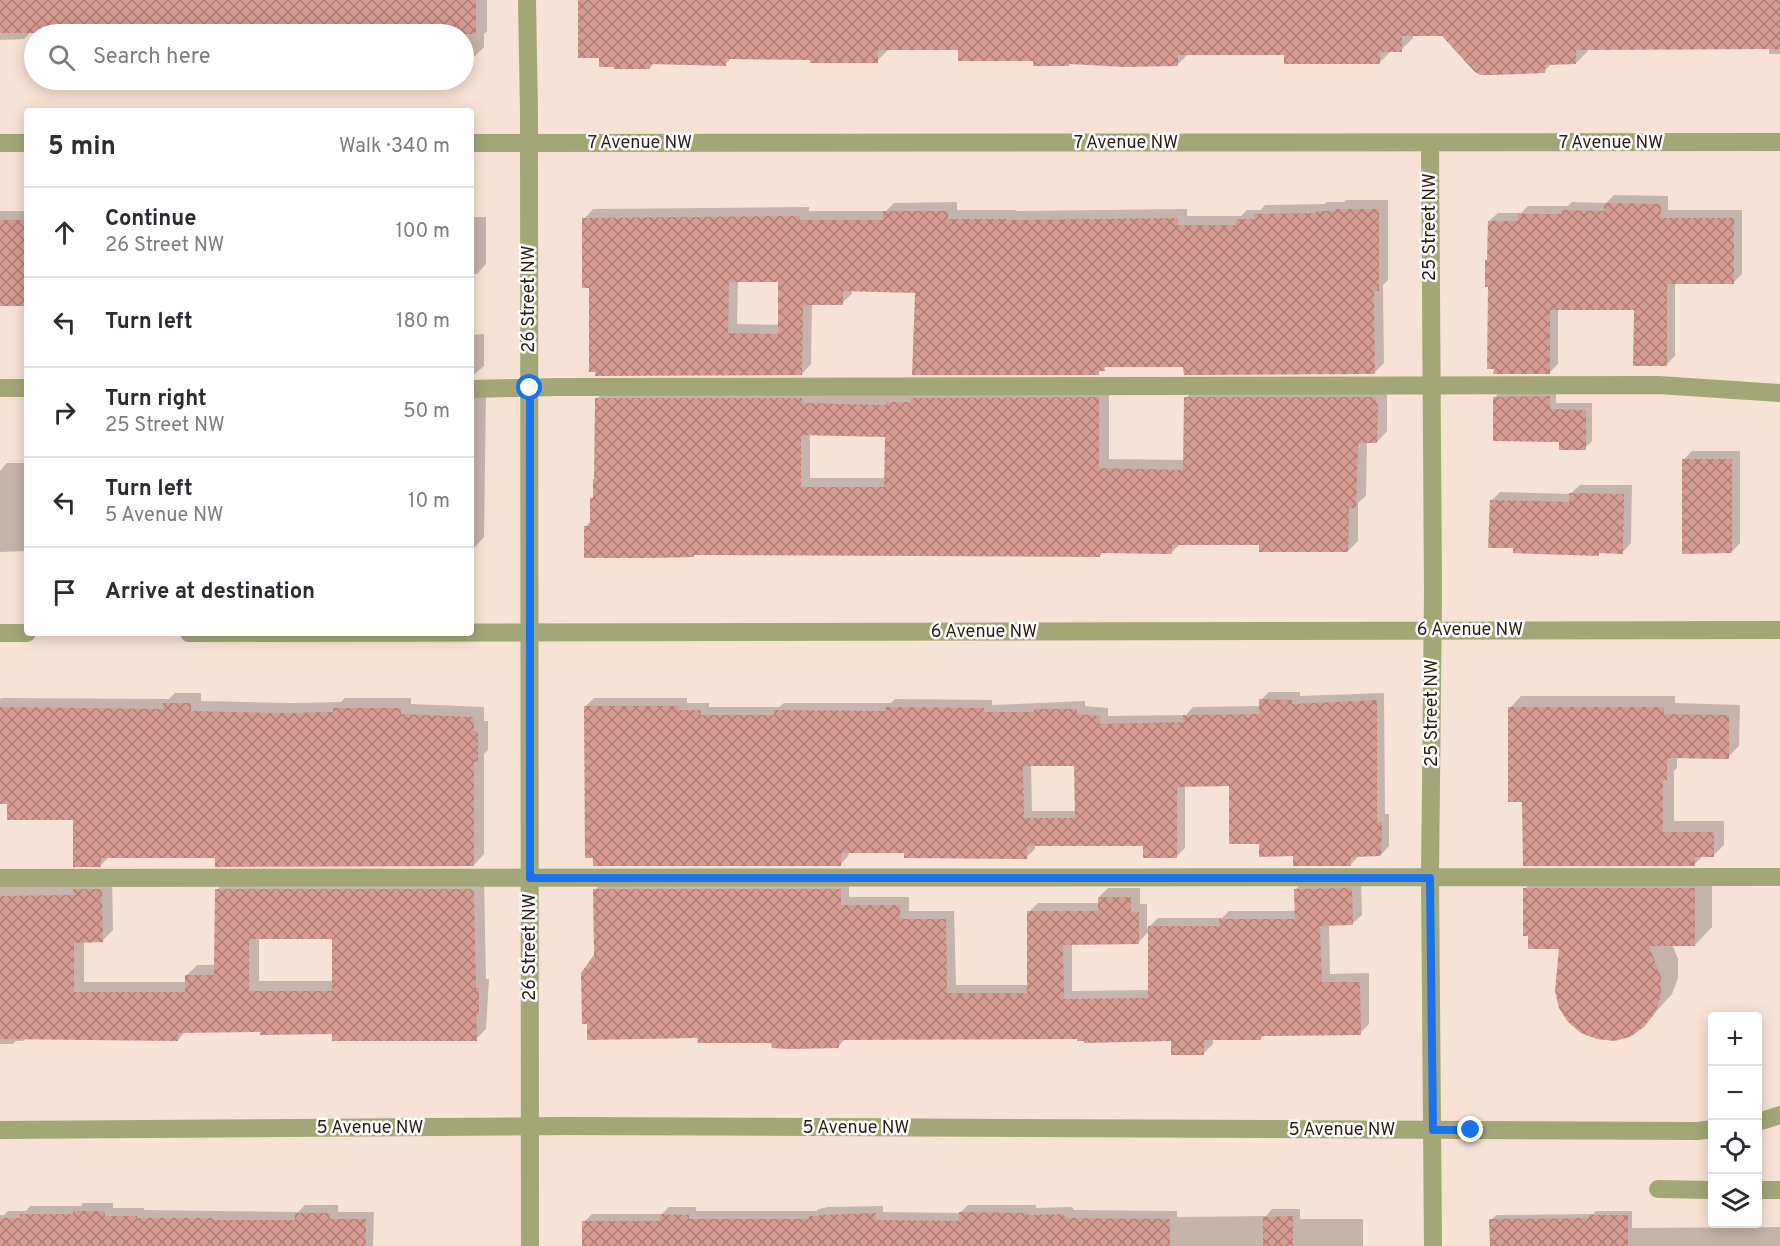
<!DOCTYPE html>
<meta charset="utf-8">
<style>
:root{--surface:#fff;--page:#f7f7f7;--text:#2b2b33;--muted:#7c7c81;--line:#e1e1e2}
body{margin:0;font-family:Overpass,sans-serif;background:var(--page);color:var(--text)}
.controls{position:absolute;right:18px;bottom:18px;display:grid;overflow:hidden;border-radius:6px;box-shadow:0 3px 15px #0003}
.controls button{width:54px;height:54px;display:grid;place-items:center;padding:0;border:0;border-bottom:2px solid var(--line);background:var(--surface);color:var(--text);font:30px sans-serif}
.stop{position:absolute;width:18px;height:18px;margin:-14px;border:4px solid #1a73e8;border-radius:50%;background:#fff}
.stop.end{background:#1a73e8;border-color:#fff;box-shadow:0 2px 6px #0008}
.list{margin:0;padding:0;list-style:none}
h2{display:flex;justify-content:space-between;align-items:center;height:78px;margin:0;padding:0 24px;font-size:26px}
h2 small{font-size:20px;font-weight:400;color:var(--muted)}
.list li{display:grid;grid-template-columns:39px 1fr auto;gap:18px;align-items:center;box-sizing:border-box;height:90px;padding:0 24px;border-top:2px solid var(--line)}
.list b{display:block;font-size:22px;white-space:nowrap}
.list p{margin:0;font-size:20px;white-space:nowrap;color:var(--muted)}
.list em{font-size:20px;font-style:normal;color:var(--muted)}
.icon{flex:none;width:33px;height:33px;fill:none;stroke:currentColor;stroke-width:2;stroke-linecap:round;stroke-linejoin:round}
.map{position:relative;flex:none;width:1780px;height:1246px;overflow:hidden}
.search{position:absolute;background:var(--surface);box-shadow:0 3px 15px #0003;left:24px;top:24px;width:450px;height:66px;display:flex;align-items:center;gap:15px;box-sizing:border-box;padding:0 21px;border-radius:33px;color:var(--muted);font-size:22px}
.panel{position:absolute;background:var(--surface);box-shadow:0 3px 15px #0003;left:24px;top:108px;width:450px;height:528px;border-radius:6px}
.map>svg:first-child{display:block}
.shadow{fill:#0003;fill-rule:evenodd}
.building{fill:url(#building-cross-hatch);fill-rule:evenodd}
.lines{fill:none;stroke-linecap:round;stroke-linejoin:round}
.minor{stroke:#a3a677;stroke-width:18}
.route{stroke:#1a73e8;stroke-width:8}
.labels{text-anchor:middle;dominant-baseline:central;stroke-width:5;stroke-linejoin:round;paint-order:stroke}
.street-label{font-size:18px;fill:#2f1c11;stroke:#fff}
</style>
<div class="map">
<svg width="1780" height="1246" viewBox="0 0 1780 1246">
<defs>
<pattern id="building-cross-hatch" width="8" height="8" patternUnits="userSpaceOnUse" patternTransform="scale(1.5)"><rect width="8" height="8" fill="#d69c91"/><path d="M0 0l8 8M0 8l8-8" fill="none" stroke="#ae7e75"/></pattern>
</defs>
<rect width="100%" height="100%" fill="#f7e2d6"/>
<g class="shadow">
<polygon points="0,0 487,0 487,31 484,34 484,47 472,59 464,59 464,34 112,34 112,31 32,31 24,39 0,40"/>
<polygon points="579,0 1780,0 1780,54 1769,54 1769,48 1587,48 1588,51 1576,63 1552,63 1544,72 1443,34 1413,34 1413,38 1401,50 1392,50 1380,62 1285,54 1188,54 1177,65 1034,60 959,48 889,49 877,61 732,57 726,64 655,62 650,68 601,56"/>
<polygon points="1614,195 1668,196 1668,210 1742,210 1742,274 1734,282 1675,282 1675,356 1667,364 1635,309 1558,309 1558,364 1550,372 1489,285 1486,261 1489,258 1489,221 1498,213 1521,213 1528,206 1568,206 1572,202 1606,203"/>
<path d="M1346,200H1388V280L1383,285L1384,363L1374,373L1159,365L1107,366L1098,373L916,291L852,290V294L842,303H812L811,364L802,374L591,286L584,219L593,209L809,207V211H886L894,203L957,202V210H1016V211L1187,209V216H1241L1247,210H1261L1265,205L1325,204L1327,202H1344ZM738,280H780V325L737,324Z"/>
<rect x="0" y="211" width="27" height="94"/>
<polygon points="471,217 486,217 486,264 477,274 471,274"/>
<polygon points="484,334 484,366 471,377 471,335"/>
<polygon points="471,382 486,392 484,537 475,547 471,547"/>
<path d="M1109,388V459L1185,460L1186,398L1196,388L1387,393V431L1377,442L1367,441L1366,496L1358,503V541L1348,551L1260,544H1180L1171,553L1104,551L1100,556L586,526L591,521V499L594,496L597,399L607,389ZM810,434L887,435L886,478H810Z"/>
<polygon points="1502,390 1556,390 1556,403 1592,403 1592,441 1585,448 1561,441 1495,397"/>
<polygon points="1692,451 1740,451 1740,543 1732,552 1683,460"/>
<polygon points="7,463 27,463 27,551 0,552 0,471"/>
<polygon points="1580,485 1632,485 1631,543 1623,552 1601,552 1598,555 1515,547 1491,501 1500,492 1570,494"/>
<path d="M1269,692H1300V696L1384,693L1385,814H1389V846L1381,855H1360L1351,864L1295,854L1261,842L1230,785L1185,786V848L1177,856L1144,845H1035V849L1027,857L906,852H849L848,856L840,865L586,706L594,698H687V703H709V707H779L784,703H891L895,699L992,700V705L1085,701V706L1108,708V716L1186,715L1193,707L1261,706V700ZM1031,764H1076V811H1032Z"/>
<polygon points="175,693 201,693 201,701 294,703 341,702 345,698 411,698 411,704 484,707 484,721 488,721 488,750 484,754 484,854 474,865 217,856 109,857 101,865 74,818 8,802 0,802 0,699 2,698 169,699"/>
<polygon points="1521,696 1675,696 1675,703 1740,705 1739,746 1728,757 1677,757 1677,768 1674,771 1674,821 1724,821 1724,845 1713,856 1703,856 1695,864 1524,800 1510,708"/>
<polygon points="1712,871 1712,927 1695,945 1672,944 1678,959 1678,978 1672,994 1643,1026 1561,947 1525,889 1542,872"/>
<path d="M112,879L113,930L102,941H84V982H186V976L197,965H216L217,890L227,879H484L486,979H489L486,1029L476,1039L262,1031L185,1032L178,1040L27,1037L23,1041H16L13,1044H0V885ZM259,938H334L333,981H259Z"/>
<path d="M849,880V897H909V911H954L956,985H1029V912L1038,903H1099V897L1108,888H1140V904H1147V929L1158,918H1222L1229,911H1297L1296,889L1305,880H1361L1362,915L1352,924L1329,925L1330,974L1369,973V1024L1360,1033L1265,1034L1260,1039H1213V1044L1204,1053L1172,1039L846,1038L839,1046L699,1036L595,956V890L604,881ZM1149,931L1150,990L1072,991V943H1138Z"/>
<polygon points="83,1203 113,1203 113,1208 144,1208 144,1210 298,1212 305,1205 338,1205 338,1212 374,1212 373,1246 0,1246 0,1215 4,1215 8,1211 26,1211 30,1206 81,1206"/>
<polygon points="968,1205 1036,1205 1036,1208 1072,1207 1074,1210 1177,1211 1177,1217 1266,1216 1272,1209 1300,1209 1300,1219 1363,1219 1363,1246 584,1246 584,1222 592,1214 662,1214 669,1207 696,1207 696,1211 816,1211 819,1209 828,1207 883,1206 883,1212 960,1213"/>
<polygon points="1596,1211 1632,1211 1632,1228 1780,1227 1780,1246 1491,1246 1491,1220 1496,1215 1593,1214"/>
</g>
<g class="building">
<polygon points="0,0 476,0 476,34 0,33"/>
<polygon points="578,0 1780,0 1780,49 1576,50 1576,64 1545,65 1545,73 1492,75 1481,75 1475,72 1442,36 1402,36 1402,52 1380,52 1380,64 1284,64 1284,55 1178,55 1178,66 1125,67 1069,64 1069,66 1033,66 1033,61 958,61 958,50 878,50 878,63 810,63 810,60 726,59 726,66 650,64 650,69 614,69 614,67 599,67 599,58 578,58"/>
<polygon points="1604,203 1661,204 1661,218 1734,218 1734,284 1667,284 1667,366 1633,366 1634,310 1550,310 1550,374 1493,374 1494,369 1487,369 1488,287 1485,287 1485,260 1487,260 1488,221 1518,221 1518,214 1562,214 1562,210 1604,211"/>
<path d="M1335,209H1379V291H1374L1375,374L1184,375L1183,367H1104L1105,371H1099V375H912L915,293L843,291V305H803L802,375L595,376V372H589V288H582V218L800,216V220H883V211H948V219H1007V220L1178,218V225H1236V219H1254V214L1316,213V211H1335ZM729,282H778V334L728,333Z"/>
<polygon points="0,220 27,220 26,306 0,306"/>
<polygon points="1550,396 1550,409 1586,410 1586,450 1559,450 1559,442 1493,441 1493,397"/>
<path d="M1099,397V468L1183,470L1184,397H1375L1376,403H1378L1377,443H1358L1356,508H1349L1348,552H1259V545H1172V554L1100,553V557L694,555V557L651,558H584V526H590V498H593V479H594L595,398H802V403L886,405V402H911V398ZM801,435L885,437L884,487H801Z"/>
<polygon points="1682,459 1732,459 1732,553 1682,554"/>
<polygon points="1569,493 1624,494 1623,554 1599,553 1599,556 1513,553 1513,548 1488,548 1490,500 1569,502"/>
<path d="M1259,699L1292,700V704L1377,700V822H1382L1381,856L1351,857V866H1293V856L1259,857V844H1229V786L1177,787V858H1143V846H1027V859L904,858V853H841V866H593V858H585L584,706H679V710H701V715H774V710L886,711V707L984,708V712H1034V709H1077V714L1100,716V724L1183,722V715L1259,714ZM1023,766H1074L1075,818H1024Z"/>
<polygon points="163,703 191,703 191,711 282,713 333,712 333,708 401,708 401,714 474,717 474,731 478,731 478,762 474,762 474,866 215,867 215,858 101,858 101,867 73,867 73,820 7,820 7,804 0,804 0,707 163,709"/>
<polygon points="1508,707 1664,707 1664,714 1729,715 1729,759 1667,758 1667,780 1663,780 1663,832 1714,832 1714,857 1695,857 1695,866 1523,866 1522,802 1508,802"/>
<polygon points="1352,888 1353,925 1320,926 1322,982 1360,982 1361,1035 1261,1036 1261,1040 1204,1040 1204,1055 1171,1055 1171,1041 1084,1043 1084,1041 1077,1041 1077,1039 839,1040 839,1048 790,1049 772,1048 771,1043 698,1043 697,1038 587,1040 587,1024 582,1024 581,973 594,955 593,889 841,889 841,905 900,905 900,919 946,919 947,993 1027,993 1027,911 1098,911 1098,897 1131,897 1131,912 1139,912 1139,944 1063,945 1064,999 1148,998 1148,926 1219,926 1219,919 1295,919 1294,889"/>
<polygon points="1523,888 1695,888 1695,946 1649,946 1661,977 1661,996 1655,1013 1644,1027 1630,1037 1614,1041 1597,1039 1581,1033 1568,1022 1559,1008 1555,991 1559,949 1528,949 1528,936 1523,936"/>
<path d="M73,889H102L103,942L74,943V992H185V975H214L215,889H474L476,988H479V1015H476L477,1041H332V1034L260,1035V1032L178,1033V1041L0,1039V896L73,895ZM249,939H332V991H249Z"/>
<polygon points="73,1211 105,1211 105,1216 137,1216 137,1218 213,1218 213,1220 295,1220 295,1213 330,1213 330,1219 366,1219 366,1246 0,1246 0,1218 20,1218 20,1214 73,1214"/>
<polygon points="959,1212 1028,1213 1028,1215 1063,1214 1066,1218 1170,1219 1170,1246 582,1246 582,1221 660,1221 660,1214 689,1215 689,1219 809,1219 809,1216 819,1216 819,1215 876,1213 876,1220 959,1221"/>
<polygon points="1589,1215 1628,1215 1628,1246 1490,1246 1489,1219 1589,1218"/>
<polygon points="1293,1216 1293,1246 1263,1246 1263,1217"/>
</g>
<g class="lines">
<g class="minor">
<polyline points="527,0 529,112 530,1246"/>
<polyline points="0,143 27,143"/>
<polyline points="471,143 1780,142"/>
<polyline points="1430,143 1433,591 1430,878 1433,1246"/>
<polyline points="0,388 27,388"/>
<polyline points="471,389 557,387 1658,385 1780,393"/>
<polyline points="0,633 27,633"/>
<polyline points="189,633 1780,630"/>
<polyline points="0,878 1780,877"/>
<polyline points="1758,1122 1780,1115"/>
<polyline points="0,1130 567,1126 1698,1131 1712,1129"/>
<polyline points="1658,1189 1712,1190"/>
<polyline points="1758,1190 1780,1190"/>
</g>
</g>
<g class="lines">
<polyline class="route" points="530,388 530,878 1430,878 1433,1130 1471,1130"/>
</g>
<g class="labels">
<g class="street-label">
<text x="640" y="143">7 Avenue NW</text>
<text x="1126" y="143">7 Avenue NW</text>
<text x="1611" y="143">7 Avenue NW</text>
<text transform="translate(1430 227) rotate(-90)">25 Street NW</text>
<text transform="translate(529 299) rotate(-90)">26 Street NW</text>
<text x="1470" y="630">6 Avenue NW</text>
<text x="984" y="632">6 Avenue NW</text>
<text transform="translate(1432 713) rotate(-90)">25 Street NW</text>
<text transform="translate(530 947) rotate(-90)">26 Street NW</text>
<text x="370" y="1128">5 Avenue NW</text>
<text x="856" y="1128">5 Avenue NW</text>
<text x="1342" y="1130">5 Avenue NW</text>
</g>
</g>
</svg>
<div class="controls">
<button>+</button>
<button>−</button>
<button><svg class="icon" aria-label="locate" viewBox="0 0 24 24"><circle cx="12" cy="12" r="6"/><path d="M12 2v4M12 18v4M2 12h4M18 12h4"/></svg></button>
<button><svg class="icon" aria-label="layers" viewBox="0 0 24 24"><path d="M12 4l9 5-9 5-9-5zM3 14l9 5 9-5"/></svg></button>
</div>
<div class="stop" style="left:530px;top:388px"></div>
<div class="stop end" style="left:1471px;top:1130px"></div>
<div class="search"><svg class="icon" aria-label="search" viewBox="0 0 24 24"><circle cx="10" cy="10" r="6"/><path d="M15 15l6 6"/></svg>Search here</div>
<section class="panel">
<h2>5 min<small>Walk · 340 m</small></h2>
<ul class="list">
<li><svg class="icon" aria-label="ahead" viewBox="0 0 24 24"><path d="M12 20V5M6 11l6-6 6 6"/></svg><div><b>Continue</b><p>26 Street NW</p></div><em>100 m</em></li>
<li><svg class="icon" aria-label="left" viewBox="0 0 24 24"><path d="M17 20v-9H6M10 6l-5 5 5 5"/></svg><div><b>Turn left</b></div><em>180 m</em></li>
<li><svg class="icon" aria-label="right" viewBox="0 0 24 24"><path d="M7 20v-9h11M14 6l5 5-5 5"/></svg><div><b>Turn right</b><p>25 Street NW</p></div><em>50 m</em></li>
<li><svg class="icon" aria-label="left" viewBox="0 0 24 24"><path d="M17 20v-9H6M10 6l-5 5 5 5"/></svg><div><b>Turn left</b><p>5 Avenue NW</p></div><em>10 m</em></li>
<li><svg class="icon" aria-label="arrive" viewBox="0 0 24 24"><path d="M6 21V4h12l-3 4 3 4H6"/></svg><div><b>Arrive at destination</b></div></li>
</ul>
</section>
</div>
